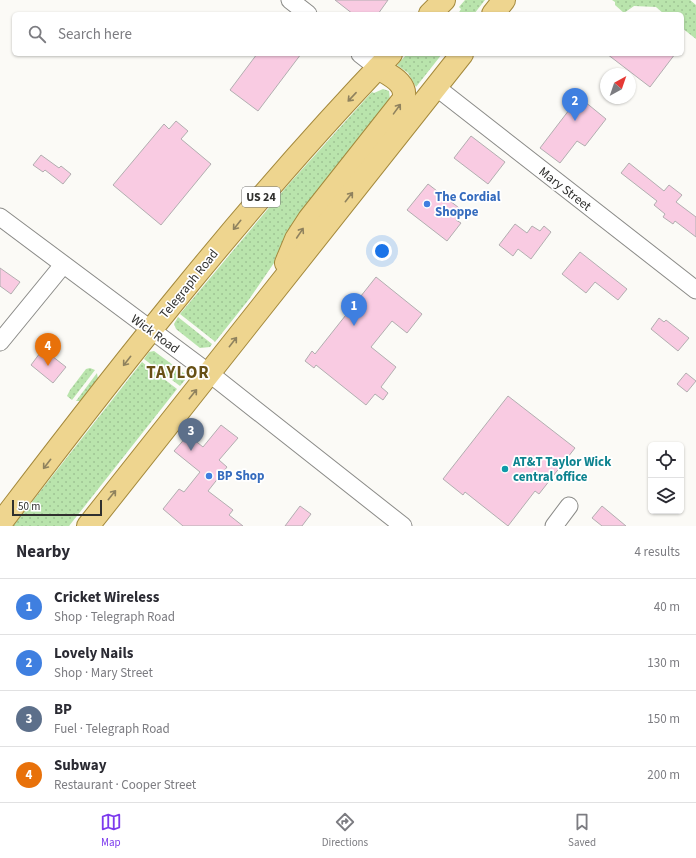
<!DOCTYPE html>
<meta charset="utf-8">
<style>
:root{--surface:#fff;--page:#f7f7f7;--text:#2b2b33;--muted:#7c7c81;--line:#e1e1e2;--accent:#7c3aed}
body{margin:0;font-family:"Source Sans 3",sans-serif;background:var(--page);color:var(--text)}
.controls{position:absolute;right:12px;bottom:12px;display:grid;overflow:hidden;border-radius:6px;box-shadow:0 1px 3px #0004}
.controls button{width:36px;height:36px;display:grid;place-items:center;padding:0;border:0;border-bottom:1px solid var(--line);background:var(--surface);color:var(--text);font:20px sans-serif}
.compass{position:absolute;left:600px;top:68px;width:36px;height:36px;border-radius:50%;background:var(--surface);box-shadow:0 1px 3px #0004;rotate:40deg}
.scale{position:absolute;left:12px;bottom:10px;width:90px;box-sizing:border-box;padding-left:4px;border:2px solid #30302e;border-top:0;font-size:11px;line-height:14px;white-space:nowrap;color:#30302e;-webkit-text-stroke:3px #fff;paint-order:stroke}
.you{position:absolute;left:382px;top:251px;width:14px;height:14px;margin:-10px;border:3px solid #fff;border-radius:50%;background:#1a73e8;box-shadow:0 0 0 6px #1a73e833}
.badge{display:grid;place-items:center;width:26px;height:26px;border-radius:50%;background:var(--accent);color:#fff;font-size:13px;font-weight:700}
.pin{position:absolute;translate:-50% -33px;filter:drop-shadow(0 1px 2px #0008)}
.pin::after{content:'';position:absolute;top:21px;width:14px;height:12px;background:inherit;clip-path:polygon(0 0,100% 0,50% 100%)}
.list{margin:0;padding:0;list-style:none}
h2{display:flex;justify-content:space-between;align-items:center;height:52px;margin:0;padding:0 16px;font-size:17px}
h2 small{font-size:13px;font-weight:400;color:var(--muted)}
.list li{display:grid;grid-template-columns:26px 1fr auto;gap:12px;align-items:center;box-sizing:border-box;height:56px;padding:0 16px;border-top:1px solid var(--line)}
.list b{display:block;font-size:15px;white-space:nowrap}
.list p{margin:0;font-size:13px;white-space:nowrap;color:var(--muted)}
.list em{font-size:13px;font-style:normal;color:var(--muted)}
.icon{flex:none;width:22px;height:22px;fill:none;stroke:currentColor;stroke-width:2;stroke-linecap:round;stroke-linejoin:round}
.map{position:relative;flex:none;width:696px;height:526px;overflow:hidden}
.search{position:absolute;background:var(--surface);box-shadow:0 1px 3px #0004;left:12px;right:12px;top:12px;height:44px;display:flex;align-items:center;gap:10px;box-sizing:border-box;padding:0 14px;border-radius:6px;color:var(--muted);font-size:15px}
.sheet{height:276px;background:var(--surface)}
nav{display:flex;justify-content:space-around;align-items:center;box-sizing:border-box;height:56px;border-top:1px solid var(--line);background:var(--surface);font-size:11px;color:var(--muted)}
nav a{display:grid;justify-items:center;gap:2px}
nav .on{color:var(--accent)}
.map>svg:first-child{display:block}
.grass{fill:url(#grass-dots)}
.building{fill:#f9cbe2;stroke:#b2aeb0}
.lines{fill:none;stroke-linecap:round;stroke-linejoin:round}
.minor-casing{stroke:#8b8b88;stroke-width:19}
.major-casing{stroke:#a4893c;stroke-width:24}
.minor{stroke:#fff;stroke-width:17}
.major{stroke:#eed58f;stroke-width:22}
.oneway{stroke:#8f825e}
.shop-dot{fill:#3f7fe0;stroke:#fff;stroke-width:1.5}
.culture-dot{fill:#0f9aa8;stroke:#fff;stroke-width:1.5}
.labels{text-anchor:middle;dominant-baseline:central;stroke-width:3.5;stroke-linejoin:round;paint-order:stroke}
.shield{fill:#fff;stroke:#6e6e6d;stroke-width:1}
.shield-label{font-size:12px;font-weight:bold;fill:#30302e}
.street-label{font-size:13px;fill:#30302e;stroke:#fff}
.shop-label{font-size:13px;font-weight:bold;fill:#366cbe;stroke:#fff;text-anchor:start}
.culture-label{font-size:13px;font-weight:bold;fill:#0d838f;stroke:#fff;text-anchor:start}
.district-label{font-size:17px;font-weight:bold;letter-spacing:1px;fill:#675015;stroke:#fff}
</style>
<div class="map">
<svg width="696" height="526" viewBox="0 0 696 526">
<defs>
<pattern id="grass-dots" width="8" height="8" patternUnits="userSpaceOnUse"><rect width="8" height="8" fill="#b9e4ac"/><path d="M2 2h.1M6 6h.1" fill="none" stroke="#9fc494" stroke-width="1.8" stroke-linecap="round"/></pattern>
</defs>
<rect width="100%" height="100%" fill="#fbfaf6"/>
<g class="grass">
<polygon points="465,0 485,0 474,14 458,14 461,9 459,7"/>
<polygon points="612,0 690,0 696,5 696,39 682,28 682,14 664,14 656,7 634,6 624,13 615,5 615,2"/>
<polygon points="407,54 442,54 416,87 408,73 397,65"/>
<polygon points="383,89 389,91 390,101 302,222 250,298 215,342 213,340 180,314 288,185 372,92 374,93"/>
<polygon points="178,317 212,344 210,347 200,348 176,329 174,324"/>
<polygon points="154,351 185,374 185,380 180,386 144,359 149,352"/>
<polygon points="142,362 177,389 69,526 13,526"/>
<polygon points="90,368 95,370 72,400 67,396 70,390 86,369"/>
<polygon points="97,373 98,380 81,401 76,401"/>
</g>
<g class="building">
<polygon points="335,0 388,0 378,14 353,14"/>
<polygon points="257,54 301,54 258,111 230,90"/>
<polygon points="607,54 675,54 650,87"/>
<polygon points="579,97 606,119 585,146 577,141 560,163 540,148"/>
<polygon points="176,121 188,131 181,139 211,164 161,225 113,185 164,124 169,129"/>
<polygon points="471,136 505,162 488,184 454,158"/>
<polygon points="41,155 59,168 61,166 71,174 63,184 45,170 43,172 33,165"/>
<polygon points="629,163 664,191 669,185 682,195 676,202 696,217 696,237 675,221 673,224 663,217 665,214 654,205 657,201 621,173"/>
<polygon points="428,184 463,211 456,220 461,223 447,241 407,210"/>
<polygon points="515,224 527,233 532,226 540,231 544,226 551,232 531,259 518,249 513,256 499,245"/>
<polygon points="580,252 627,289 618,300 595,282 586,293 562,274"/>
<polygon points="0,268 20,282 11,294 0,286"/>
<polygon points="376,277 422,314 407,333 392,321 371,347 396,367 381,387 388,393 383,400 375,394 366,405 316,365 314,368 305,361 312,351 315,354"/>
<polygon points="659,318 664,322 666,320 689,338 678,351 651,329"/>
<polygon points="43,349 66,367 53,383 31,365"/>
<polygon points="686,373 696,381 687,392 677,384"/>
<polygon points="508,396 575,448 539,494 535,491 508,526 465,492 463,495 443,479"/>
<polygon points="221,425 238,438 219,460 227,467 208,491 233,510 229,515 243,526 183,526 163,509 179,489 184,492 200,472 174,451 188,435 203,447"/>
<polygon points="300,506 311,514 302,526 285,526"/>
<polygon points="602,506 626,526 602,526 592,518"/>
</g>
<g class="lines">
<defs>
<g id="minor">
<polyline points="290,0 308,14"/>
<polyline points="360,54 378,68"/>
<polyline points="436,87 696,290"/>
<polyline points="0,217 209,373 403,526"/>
<polyline points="0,342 63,265"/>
<polyline points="554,526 569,506"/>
</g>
<g id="major">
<polyline points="430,14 444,0"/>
<polyline points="493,14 504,0"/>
<path d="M286,263L296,239L309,219L403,100C409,83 389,75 378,68"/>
<path d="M0,524C123,362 250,201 391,54"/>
<polyline points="88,526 462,54"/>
</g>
</defs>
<use href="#minor" class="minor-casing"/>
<use href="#major" class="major-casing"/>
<use href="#minor" class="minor"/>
<use href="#major" class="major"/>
</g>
<defs><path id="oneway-shaft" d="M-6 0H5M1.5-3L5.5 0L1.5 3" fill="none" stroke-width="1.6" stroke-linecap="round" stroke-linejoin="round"/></defs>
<g class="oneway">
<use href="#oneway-shaft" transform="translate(352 97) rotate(133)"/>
<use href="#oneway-shaft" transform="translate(397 109) rotate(-54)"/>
<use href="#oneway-shaft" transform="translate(349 197) rotate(-52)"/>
<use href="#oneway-shaft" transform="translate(237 225) rotate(129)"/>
<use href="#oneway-shaft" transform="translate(300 233) rotate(-56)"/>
<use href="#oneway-shaft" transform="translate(233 342) rotate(-52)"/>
<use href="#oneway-shaft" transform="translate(127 361) rotate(128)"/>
<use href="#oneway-shaft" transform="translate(193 394) rotate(-51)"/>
<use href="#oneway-shaft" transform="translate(47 464) rotate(128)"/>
<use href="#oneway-shaft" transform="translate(112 495) rotate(-51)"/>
</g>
<g class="shop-dot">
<circle cx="427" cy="204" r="4"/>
<circle cx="209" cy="476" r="4"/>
</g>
<circle class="culture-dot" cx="505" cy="469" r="4"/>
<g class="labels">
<rect class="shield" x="242" y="187" width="38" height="20" rx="3"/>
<g class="shield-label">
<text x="261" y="197">US 24</text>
</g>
<g class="street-label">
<text transform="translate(565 189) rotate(38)">Mary Street</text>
<text transform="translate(189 284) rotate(-51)">Telegraph Road</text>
<text transform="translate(155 334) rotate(36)">Wick Road</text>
</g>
<g class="shop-label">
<text x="435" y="197">The Cordial<tspan x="435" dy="15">Shoppe</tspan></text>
<text x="217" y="476">BP Shop</text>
</g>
<g class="culture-label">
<text x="513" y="462">AT&amp;T Taylor Wick<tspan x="513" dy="15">central office</tspan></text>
</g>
<g class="district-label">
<text x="178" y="373">TAYLOR</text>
</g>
</g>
</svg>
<div class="controls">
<button><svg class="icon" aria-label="locate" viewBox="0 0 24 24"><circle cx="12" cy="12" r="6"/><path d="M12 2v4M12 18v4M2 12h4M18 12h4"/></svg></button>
<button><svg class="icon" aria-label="layers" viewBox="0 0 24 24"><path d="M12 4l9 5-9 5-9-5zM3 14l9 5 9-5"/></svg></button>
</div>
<svg class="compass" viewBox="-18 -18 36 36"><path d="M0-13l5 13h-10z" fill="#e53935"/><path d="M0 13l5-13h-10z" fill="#7c7c81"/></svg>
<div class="scale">50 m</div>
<div class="you"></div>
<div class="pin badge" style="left:354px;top:326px;background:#3f7fe0">1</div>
<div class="pin badge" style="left:575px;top:121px;background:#3f7fe0">2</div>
<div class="pin badge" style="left:191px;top:451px;background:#5c6f8a">3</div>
<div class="pin badge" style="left:48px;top:366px;background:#e8710a">4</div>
<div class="search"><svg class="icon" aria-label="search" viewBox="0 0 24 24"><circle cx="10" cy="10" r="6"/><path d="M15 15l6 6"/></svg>Search here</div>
</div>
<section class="sheet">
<h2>Nearby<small>4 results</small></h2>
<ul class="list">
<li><span class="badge" style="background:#3f7fe0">1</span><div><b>Cricket Wireless</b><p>Shop · Telegraph Road</p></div><em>40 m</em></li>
<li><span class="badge" style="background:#3f7fe0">2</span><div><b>Lovely Nails</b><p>Shop · Mary Street</p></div><em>130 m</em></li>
<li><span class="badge" style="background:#5c6f8a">3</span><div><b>BP</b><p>Fuel · Telegraph Road</p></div><em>150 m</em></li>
<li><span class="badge" style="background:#e8710a">4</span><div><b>Subway</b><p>Restaurant · Cooper Street</p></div><em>200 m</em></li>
</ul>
</section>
<nav>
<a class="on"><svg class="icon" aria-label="map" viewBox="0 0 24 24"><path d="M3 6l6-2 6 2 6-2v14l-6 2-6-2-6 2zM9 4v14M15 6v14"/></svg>Map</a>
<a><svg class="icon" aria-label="directions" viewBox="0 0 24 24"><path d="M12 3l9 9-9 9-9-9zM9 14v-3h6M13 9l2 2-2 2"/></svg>Directions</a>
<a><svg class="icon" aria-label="saved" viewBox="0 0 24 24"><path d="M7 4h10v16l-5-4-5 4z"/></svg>Saved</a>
</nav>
